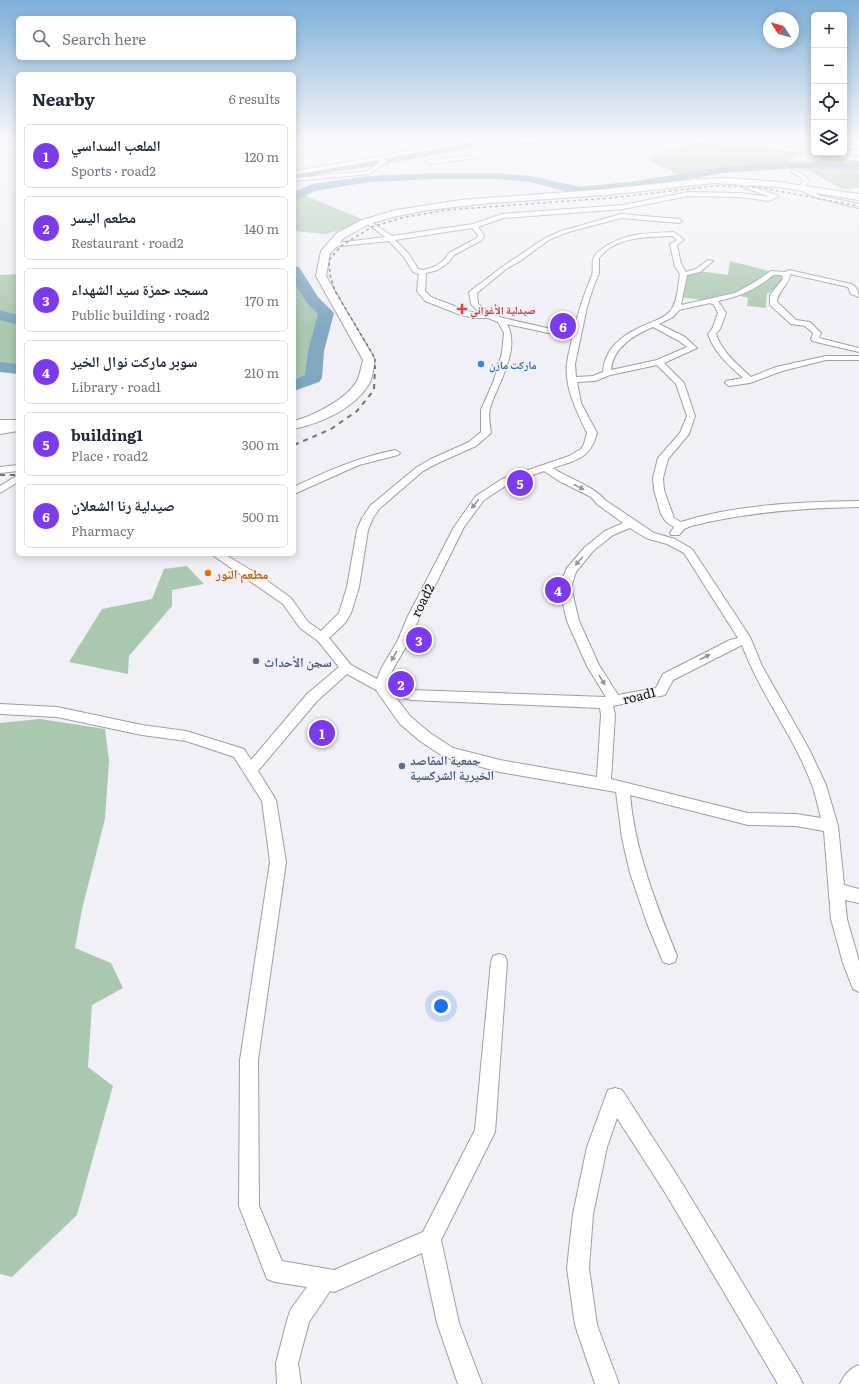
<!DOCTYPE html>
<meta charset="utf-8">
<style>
:root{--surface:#fff;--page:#f6f6f7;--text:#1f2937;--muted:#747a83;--line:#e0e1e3;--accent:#7c3aed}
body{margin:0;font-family:Literata,"Noto Naskh Arabic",serif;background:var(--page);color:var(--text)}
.controls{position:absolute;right:12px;top:12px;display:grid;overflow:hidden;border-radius:6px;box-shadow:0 2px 10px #0003}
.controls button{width:36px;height:36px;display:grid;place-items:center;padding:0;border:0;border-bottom:1px solid var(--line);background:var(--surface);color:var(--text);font:20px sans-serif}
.compass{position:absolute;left:763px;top:12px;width:36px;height:36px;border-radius:50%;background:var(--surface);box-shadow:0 2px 10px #0003;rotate:306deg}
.you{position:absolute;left:441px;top:1006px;width:14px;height:14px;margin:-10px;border:3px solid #fff;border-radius:50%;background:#1a73e8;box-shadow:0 0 0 6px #1a73e833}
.badge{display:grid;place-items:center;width:26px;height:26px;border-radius:50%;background:var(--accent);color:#fff;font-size:13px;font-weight:700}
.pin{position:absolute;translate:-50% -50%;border:2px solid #fff;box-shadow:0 1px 4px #0006}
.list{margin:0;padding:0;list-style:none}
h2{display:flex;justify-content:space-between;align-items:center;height:52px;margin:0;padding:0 16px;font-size:17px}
h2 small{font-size:13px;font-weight:400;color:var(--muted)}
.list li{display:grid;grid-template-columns:26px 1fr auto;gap:12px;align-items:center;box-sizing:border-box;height:64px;margin:0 8px 8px;padding:0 8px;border:1px solid var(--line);border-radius:6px}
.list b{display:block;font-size:15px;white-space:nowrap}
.list p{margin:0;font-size:13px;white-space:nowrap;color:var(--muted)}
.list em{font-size:13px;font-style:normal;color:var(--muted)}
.icon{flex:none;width:22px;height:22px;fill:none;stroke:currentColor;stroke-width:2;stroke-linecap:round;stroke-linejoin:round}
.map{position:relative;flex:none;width:859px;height:1384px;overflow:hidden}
.search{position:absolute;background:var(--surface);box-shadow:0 2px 10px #0003;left:16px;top:16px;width:280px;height:44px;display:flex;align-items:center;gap:10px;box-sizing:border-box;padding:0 14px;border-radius:6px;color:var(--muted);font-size:15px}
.panel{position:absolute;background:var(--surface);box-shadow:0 2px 10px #0003;left:16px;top:72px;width:280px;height:484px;border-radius:6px}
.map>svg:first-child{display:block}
.green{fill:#a9c8af}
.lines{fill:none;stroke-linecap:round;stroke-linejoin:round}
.river{fill:#80a8c0;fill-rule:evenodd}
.street-casing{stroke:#9e9ea4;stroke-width:2}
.secondary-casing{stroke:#9e9ea4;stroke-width:2}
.primary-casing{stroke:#9e9ea4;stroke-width:2}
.street{fill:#fff;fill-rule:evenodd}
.secondary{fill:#fff;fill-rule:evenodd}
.primary{fill:#fff;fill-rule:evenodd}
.rail-far1{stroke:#727276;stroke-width:1.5;stroke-dasharray:3 3;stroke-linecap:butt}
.rail{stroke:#727276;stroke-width:2;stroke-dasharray:5 5;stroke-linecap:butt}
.oneway{fill:#959596}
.health-dot{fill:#e0444e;stroke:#f1f0f7;stroke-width:1.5}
.shop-dot{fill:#3f7fe0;stroke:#f1f0f7;stroke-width:1.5}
.food-dot{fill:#e8710a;stroke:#f1f0f7;stroke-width:1.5}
.service-dot{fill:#5c6f8a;stroke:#f1f0f7;stroke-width:1.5}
.labels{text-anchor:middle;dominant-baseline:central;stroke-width:3;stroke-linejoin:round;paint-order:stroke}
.far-health-label{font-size:11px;font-weight:bold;fill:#be3a42;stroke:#f1f0f7;text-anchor:start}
.far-shop-label{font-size:11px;font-weight:bold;fill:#366cbe;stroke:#f1f0f7;text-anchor:start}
.food-label{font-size:13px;font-weight:bold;fill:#c56008;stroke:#f1f0f7;text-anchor:start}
.street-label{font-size:13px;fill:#141416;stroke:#f1f0f7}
.service-label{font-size:13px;font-weight:bold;fill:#4e5e75;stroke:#f1f0f7;text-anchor:start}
</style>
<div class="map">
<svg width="859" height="1384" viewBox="0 0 859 1384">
<rect width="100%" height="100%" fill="#f1f0f7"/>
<g class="green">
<polygon points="698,142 802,153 787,162 808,164 826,157 859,161 859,188 842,189 814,173 780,164 696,172 681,175 649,161 649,156"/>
<polygon points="294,191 367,221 327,234 294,231"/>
<polygon points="730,261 785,275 780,286 767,294 766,308 747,306 748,298 737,295 712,301 678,297 684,274 698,271 728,275"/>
<polygon points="294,270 311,296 326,313 313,378 294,386"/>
<polygon points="18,274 18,369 0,367 0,275"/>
<polygon points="187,566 204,584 172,590 172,606 129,656 128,674 69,662 102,609 152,599 164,569"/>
<polygon points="40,719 105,729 109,761 105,819 82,909 75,948 111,963 123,988 92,1005 88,1067 113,1086 77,1215 12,1277 0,1274 0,723"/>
</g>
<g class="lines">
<g class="river">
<polygon points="479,138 556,138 551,141 528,145 494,141 465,149 380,165 294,178 294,172 380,159 463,143"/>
<polygon points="799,162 859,164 859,170 799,168 722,173 636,189 580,195 530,182 497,179 435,179 369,182 315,191 294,201 294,192 312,184 369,176 435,173 497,173 530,176 580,187 636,181 722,167"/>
<polygon points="294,266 299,267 318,297 334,313 324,351 322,378 319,382 294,391 294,380 305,375 308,351 318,314 307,303 294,283"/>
<polygon points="0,310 18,315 18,325 0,320"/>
<polygon points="0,362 18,364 18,374 0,372"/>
</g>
<defs>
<g id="street">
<polygon points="470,138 481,138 475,140 479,143 475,150 478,158 429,164 426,162 429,160 473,156 469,150 473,144 469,142 383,159 386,162 385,163 369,174 294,181 295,178 368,171 380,162 378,160 294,175 294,171 366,159"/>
<polygon points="702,138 718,138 814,151 814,153 828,153 859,157 859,161"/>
<polygon points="786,138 814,140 814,144 788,139"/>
<polygon points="844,144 859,146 859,150 844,148"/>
<path d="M791,170C798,169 806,175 809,181L803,189L798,188L803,181L802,178L791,172Z"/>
<path d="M744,180L749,186L777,195L778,197L769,201L739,197L688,196L623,209L503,218L478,227L484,235L482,240L454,255L449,262L438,270L426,273L425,291L431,297L467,311L481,314L471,304L469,292L502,267L545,238L561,231L621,214L679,219L682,221L679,223L621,218L565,233L549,240L520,261L506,269L477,293L478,304L492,314L503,318L573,334C578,313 584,294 592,275C594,269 591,262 594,257C596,253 599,251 603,248C626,233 647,233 674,232L684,240L677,245L681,264L686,272L696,269L708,260L713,261L700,272L687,275L681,305L735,293L755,282L771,271L785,272L789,270L851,284C856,285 859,293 859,297L851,294L848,287L790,274C790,284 778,290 777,302L796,320L810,322L821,333L819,338L859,348V352L812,341L811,339L813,333L805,326L791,324L770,305V295L783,279V277L781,275H773C755,290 741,296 718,301L726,313L720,329L716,334C722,352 737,364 751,377L776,367L826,356H859V360H826L782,371L750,383L729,386L725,383L726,381L743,378C729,365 714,353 708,334L712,329L718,313L714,305L710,303L679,310L673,317L659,324L685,337L697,348L664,363L684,383L695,416L689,434L668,459L663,478L664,490L674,518L681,522C737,504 801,502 859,501V507C802,508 746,512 691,526L684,529L679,535H671L670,533L674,527L666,522L661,514L654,490L653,478L658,458L680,433L687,416L676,384L657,365L610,375L595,381L577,382L581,403L597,433C590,459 576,460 553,468C569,479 592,485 605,500L654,533L675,539L692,549L750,637L762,666L809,749L826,785L838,826L844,885L859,889V903L845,900L847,919L859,961V992L853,989L843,963L831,919L824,831L796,826L748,825L630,795C635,851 656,904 677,956L675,962L669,964L663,962L647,923L630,873L622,838L616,792L500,772L444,757L420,741L400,724L376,690L347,674L317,701L258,771L276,800L286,862L258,1060L259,1206L282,1261L334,1270L423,1232L475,1130L491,962L493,956L499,954L505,956L507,962L495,1132L441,1240L459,1323L482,1384H458L437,1323L422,1253L334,1292L330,1291L309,1322L298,1363L301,1384H277L276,1363L288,1317L291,1309L307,1287L275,1282L267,1279L239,1206L240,1060L270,862L262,801L234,757L186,741L142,735L57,717L0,714V704L57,707L142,725L186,731L244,749L251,760L307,694L339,667L318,641L300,628L283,604L211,554H224L262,577L291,598L308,622L321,631L339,613L347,587L357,530L362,518L371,505L417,467L431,459L469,442L481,432V410L494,380L502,353L504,333L498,322L488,318H475L461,315L425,301L417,291L419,274L413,272L404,257L389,241L331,247L329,246V244L385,237L365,222L364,221L367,219L392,236L473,224L502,214L623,205L688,192L739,193L771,197L745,188L741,182ZM472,228L478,235L477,238L449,253L444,260L434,267L423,270L418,269L409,254L395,240ZM672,236L677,240L670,244L675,267L680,274C678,285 678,301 671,310C666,317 657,320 650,323C627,332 605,345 603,372L593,376L576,377L575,364L587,307L594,285L599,273V258C616,236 648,237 672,236ZM507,324L572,338C571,346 568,354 567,363C564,387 577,412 587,433L584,444L581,449L569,456L502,479L476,496L454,527L407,618L398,640L381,669L377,679L351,665L329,638L345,623L351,613L359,587L368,530L373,518L379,509L423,471L438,463L476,446L491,433C490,426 488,415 490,408C498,383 521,350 507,324ZM653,327L679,341L687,347L657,360L611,370C613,347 634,335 653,327ZM544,471L559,481L591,497L597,504L623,523L605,531L585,547L567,568L559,587L567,621L587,666L606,697L411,690L388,684L393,669L410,640L419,618L464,527L484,500L510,483ZM630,528L646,538L667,544L684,553L738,638L730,640L663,674L656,688L618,695L599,665L579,621L571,587L576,572L593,551L613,535ZM742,645C760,694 794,736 812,785C816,796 818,807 821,818L796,814L748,813L611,779L615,715L613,706L665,695L673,680ZM394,695L411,700L600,708L601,715L597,777L500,760L453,748L430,733L410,716Z"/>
<polygon points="805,188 809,188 809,190 821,196 859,204 859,208 817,198 804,192"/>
<path d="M395,450L400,453L398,455L359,465L294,494V487C327,471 359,457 395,450Z"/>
<polygon points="18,465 18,471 0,473 0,467"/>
<polygon points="18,475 18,482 0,493 0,486"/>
<polygon points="615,1088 622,1090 680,1180 799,1376 803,1384 778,1384 666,1194 617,1118 607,1147 593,1214 589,1268 597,1325 619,1384 595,1384 575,1325 567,1268 573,1214 587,1147 608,1090"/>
<path d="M859,1365V1384H840C845,1374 849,1369 859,1365Z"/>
</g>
<polygon id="secondary" points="18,423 18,431 0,434 0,426"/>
<g id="primary">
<path d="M730,178L778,182L859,194V200L778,187L714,183L607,195L490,203L429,210L397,216L369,224L344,238L330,254L326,276L375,360C373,368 373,377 369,384C354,409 321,423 294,429V421C313,416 347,399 357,381C360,375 361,367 363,360L316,276L321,251L337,233L362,220L396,210L461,200L607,189L699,179Z"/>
<rect x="0" y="420" width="18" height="8"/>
</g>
</defs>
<use href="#street" class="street-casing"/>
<use href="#secondary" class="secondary-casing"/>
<use href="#primary" class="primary-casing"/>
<use href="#street" class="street"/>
<use href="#secondary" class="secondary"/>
<use href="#primary" class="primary"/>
<polyline class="rail-far1" points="375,368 375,358 335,291 330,275 329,260 341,246 372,227 401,218 446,210 610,198 714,186 757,187 859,206"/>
<g class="rail">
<polyline points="294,445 331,429 357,411 374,390 375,367"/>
<polyline points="0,475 18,475"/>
</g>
</g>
<defs><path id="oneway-solid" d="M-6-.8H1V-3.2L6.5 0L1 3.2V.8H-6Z"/></defs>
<g class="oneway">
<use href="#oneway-solid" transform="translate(579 487) rotate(27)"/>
<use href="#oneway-solid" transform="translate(475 504) rotate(129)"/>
<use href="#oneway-solid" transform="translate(579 561) rotate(130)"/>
<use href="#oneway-solid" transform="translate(394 656) rotate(120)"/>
<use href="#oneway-solid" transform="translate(705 657) rotate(-28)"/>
<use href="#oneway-solid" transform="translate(602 680) rotate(58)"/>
</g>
<linearGradient id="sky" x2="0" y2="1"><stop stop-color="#7eafd8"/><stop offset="0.42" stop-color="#f9f8fb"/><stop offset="1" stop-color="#f9f8fb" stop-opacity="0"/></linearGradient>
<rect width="859" height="332" fill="url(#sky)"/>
<path class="health-dot" d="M460 303h4v4h4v4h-4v4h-4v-4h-4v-4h4z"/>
<circle class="shop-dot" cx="481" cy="364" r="4"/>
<circle class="food-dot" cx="208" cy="573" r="4"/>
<g class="service-dot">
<circle cx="256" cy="661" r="4"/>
<circle cx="402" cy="766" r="4"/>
</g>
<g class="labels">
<g class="far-health-label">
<text x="470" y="309">صيدلية الأغواني</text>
</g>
<g class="far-shop-label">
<text x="489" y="364">ماركت مازن</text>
</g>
<g class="food-label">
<text x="216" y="573">مطعم النور</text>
</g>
<g class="street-label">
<text transform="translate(422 600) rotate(-63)">road2</text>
<text transform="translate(639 695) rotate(-14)">road1</text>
</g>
<g class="service-label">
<text x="264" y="661">سجن الأحداث</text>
<text x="410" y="759">جمعية المقاصد<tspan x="410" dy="15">الخيرية الشركسية</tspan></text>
</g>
</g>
</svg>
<div class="controls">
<button>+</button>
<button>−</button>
<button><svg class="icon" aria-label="locate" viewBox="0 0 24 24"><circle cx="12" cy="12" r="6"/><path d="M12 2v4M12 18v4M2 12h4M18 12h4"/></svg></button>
<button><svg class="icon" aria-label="layers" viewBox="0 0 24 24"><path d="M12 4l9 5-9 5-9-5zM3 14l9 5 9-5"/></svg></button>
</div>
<svg class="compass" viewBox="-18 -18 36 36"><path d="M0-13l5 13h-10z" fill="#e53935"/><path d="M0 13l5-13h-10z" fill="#747a83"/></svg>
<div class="you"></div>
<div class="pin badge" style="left:322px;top:733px">1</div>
<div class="pin badge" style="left:401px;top:684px">2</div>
<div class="pin badge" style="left:419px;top:640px">3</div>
<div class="pin badge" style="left:558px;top:590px">4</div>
<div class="pin badge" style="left:520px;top:483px">5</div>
<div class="pin badge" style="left:563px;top:326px">6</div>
<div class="search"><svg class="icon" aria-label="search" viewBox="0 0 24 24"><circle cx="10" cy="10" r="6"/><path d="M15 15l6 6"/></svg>Search here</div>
<section class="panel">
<h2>Nearby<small>6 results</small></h2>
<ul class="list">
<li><span class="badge">1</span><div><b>الملعب السداسي</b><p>Sports · road2</p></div><em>120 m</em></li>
<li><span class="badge">2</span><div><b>مطعم اليسر</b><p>Restaurant · road2</p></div><em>140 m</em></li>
<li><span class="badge">3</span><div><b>مسجد حمزة سيد الشهداء</b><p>Public building · road2</p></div><em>170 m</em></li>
<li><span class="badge">4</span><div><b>سوبر ماركت نوال الخير</b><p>Library · road1</p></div><em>210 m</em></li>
<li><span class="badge">5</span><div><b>building1</b><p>Place · road2</p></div><em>300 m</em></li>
<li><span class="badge">6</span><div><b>صيدلية رنا الشعلان</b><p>Pharmacy</p></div><em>500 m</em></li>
</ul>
</section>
</div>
